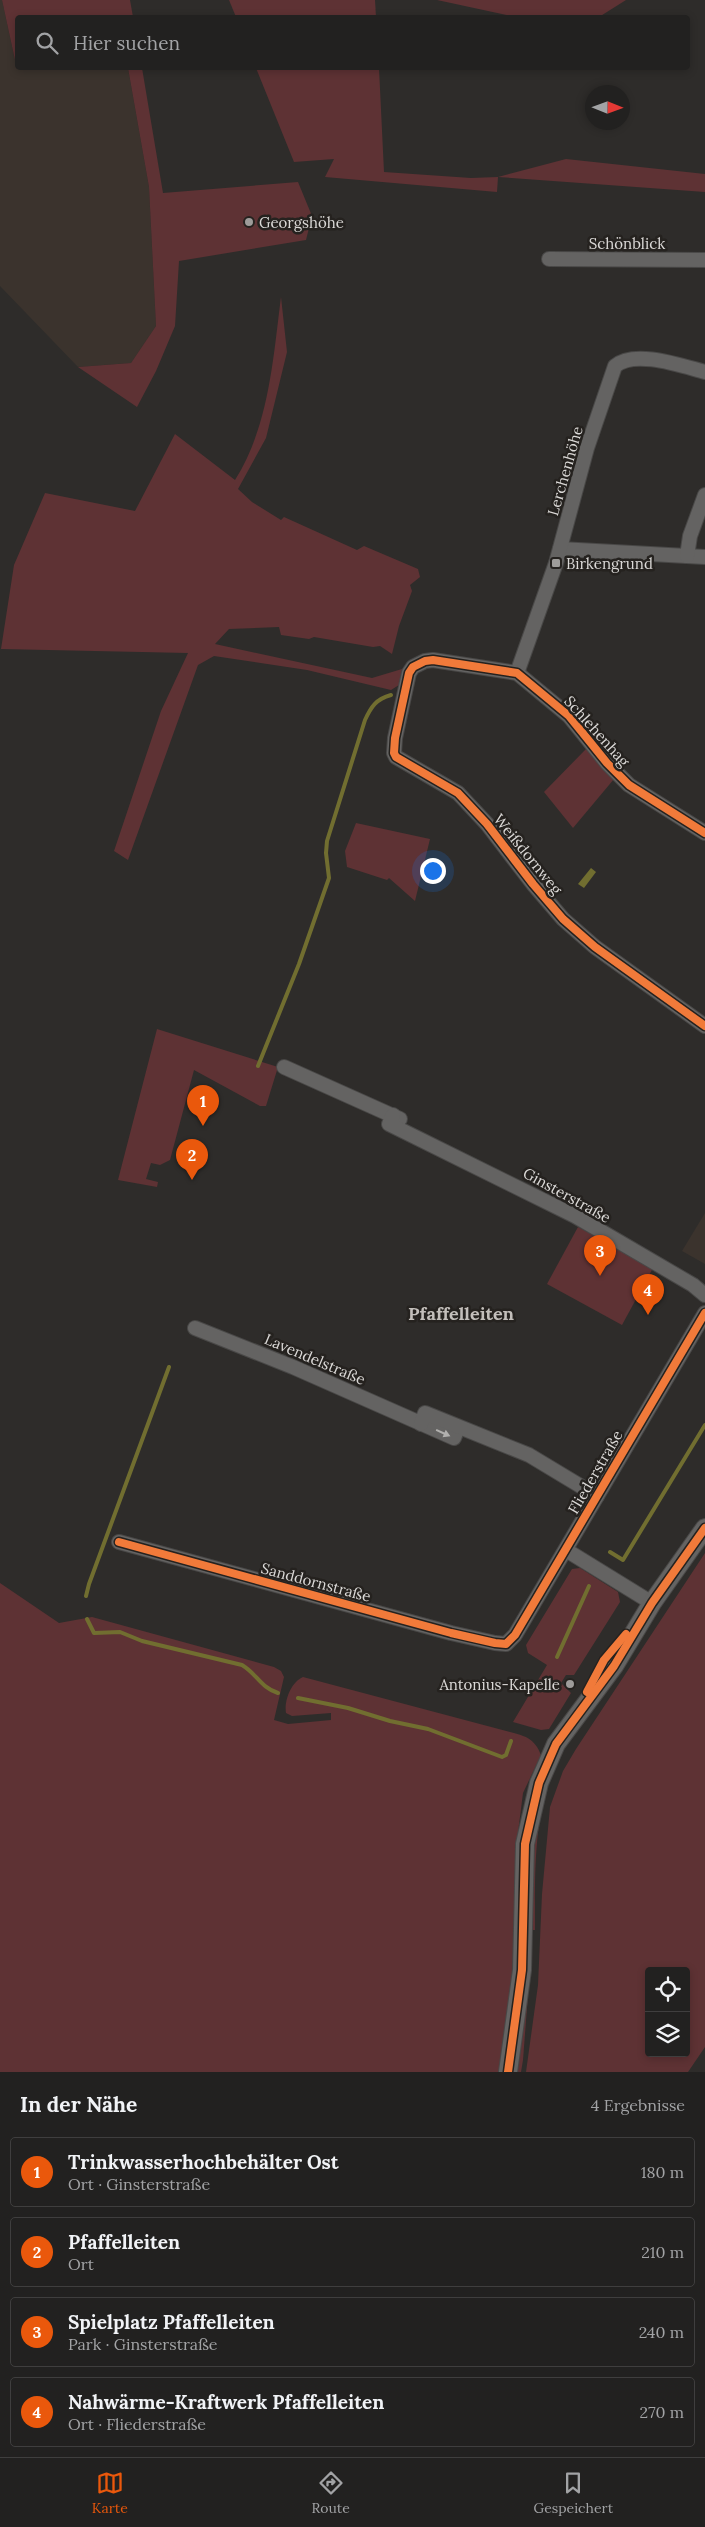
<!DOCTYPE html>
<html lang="de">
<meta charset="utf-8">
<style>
:root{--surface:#222120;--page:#2e2e2d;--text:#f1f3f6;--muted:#a2a3a5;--line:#3f3e3e;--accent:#ea580c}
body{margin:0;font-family:Lora,serif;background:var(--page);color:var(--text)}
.controls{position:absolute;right:15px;bottom:15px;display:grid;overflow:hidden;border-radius:5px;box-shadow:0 2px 8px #0003}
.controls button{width:45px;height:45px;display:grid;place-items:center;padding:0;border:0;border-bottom:1px solid var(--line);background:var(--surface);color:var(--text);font:25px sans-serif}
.compass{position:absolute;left:585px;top:85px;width:45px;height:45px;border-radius:50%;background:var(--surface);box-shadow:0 2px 8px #0003;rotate:91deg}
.you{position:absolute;left:432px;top:870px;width:18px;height:18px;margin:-12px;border:4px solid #fff;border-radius:50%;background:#1a73e8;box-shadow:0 0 0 8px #1a73e833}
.badge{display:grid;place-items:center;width:32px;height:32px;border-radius:50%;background:var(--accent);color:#fff;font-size:16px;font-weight:700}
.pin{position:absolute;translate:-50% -41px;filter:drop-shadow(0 1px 2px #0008)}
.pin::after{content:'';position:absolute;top:26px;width:18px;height:15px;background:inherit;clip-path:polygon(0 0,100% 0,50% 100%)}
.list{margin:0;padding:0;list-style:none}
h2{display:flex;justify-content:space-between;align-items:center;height:65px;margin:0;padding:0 20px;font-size:21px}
h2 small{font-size:16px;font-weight:400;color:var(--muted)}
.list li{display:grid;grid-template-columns:32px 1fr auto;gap:15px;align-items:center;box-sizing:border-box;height:70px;margin:0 10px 10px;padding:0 10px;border:1px solid var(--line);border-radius:5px}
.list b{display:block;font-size:19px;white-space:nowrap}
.list p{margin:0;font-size:16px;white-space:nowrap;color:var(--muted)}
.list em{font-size:16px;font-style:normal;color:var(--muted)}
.icon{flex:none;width:28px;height:28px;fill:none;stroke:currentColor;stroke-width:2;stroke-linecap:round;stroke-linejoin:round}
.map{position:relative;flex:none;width:705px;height:2072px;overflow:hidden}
.search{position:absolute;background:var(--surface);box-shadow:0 2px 8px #0003;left:15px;right:15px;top:15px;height:55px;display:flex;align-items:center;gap:12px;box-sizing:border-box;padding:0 18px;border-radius:5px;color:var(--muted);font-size:19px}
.sheet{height:385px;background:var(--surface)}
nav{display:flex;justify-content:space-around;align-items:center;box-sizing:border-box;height:70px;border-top:1px solid var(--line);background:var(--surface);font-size:14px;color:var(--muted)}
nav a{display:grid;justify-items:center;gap:2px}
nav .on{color:var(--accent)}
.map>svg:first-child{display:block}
.built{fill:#3b332d}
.green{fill:#5e3234;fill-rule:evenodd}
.water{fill:#716e30}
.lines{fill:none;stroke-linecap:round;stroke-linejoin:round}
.stream{stroke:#716e30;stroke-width:4}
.minor-casing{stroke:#494847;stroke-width:16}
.tertiary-casing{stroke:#494847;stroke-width:20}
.minor{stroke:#646362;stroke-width:14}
.tertiary{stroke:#646362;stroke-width:18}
.cycleway-casing{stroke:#25221f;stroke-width:11}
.cycleway{stroke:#f17a3a;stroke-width:8}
.oneway{fill:#b1b0ae}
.poi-dot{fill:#9e9c9a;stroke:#25221f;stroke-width:2}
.labels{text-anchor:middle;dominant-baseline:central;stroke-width:5;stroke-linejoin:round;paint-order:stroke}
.poi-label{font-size:15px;fill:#dbd9d7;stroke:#25221f;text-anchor:start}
.street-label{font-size:15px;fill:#dbd9d7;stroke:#25221f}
.quarter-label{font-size:18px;font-weight:bold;fill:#c3bfbb;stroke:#25221f}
</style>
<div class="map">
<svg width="705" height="2072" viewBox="0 0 705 2072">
<rect width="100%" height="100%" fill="#2e2c2a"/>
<g class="built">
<polygon points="0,0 2,0 15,60 17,60 18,68 128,68 149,187 156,326 131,363 78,367 0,286"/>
<polygon points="705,1213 705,1264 682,1251"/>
</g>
<g class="green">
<polygon points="2,0 130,0 133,17 18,18 17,60 15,60"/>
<polygon points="229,0 375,0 376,17 236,17"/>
<polygon points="437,0 626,0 599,17 520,18"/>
<polygon points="128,68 142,68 163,193 298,182 312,216 306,240 179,261 175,326 156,371 137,407 78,367 131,363 156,326 149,187"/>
<polygon points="256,68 379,68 384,172 471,178 498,177 566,159 705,174 705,192 498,177 497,192 325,177 334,159 294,162"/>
<path d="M281,297L287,352L266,438L238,489L252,502L281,520L284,517L357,550L364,546L418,569L420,577L410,585L412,591L399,626L392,654L380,646L373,647L314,637L309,639L281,635L279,627L229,629L215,644L372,678L402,669L399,685L391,690L307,670L214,656L198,665L128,860L114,851L161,711L188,653L1,649L14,565L45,493L135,511L175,434L235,480C269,426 273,359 281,297Z"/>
<polygon points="587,748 614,779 573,828 544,792"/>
<polygon points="356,823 430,839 415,901 389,878 387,880 347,867 345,851"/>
<polygon points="157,1029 278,1067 266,1106 260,1106 194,1070 170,1160 160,1165 151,1163 146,1179 158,1182 157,1187 118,1180"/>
<polygon points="578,1227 653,1268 622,1325 547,1284"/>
<path d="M705,1553V2047L688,2072H526L538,1985L542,1894L550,1807L563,1771L576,1749ZM649,1971H686V2053H649Z"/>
<polygon points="580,1568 618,1592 620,1602 574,1675 566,1675 561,1683 571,1693 549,1729 541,1730 513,1722 547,1665 528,1653 526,1645 572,1569"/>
<path d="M0,1583L59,1623L92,1617L274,1667L281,1671L284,1677L274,1720L288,1724L331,1720V1713L292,1716L286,1713C284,1701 291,1682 303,1677L510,1732C526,1736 535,1739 541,1755L523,1793L515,1856L517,1951L500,2072H0Z"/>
<path d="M612,1682C592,1710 568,1737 554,1768C533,1817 535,1878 535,1930H531C531,1863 529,1799 567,1739C580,1719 598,1701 612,1682Z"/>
<polygon points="531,1956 523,2060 521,2072 515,2072"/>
</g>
<polygon class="water" points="591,868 596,872 584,888 578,884"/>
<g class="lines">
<g class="stream">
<path d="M258,1066L299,964L329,878L326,853L327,841L365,720C371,707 376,699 391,695"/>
<polyline points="610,1552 623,1560 705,1425"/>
<polyline points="86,1596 89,1584 169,1367"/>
<path d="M87,1619L94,1633L120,1632L142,1641L242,1665C257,1674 260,1687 278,1693"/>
<polyline points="557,1657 589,1586"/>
<polyline points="298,1698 348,1708 390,1721 428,1729 502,1757 506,1755 511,1741"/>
</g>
<defs>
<g id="minor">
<polyline points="549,259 705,260"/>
<polyline points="560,549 705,557"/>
<polyline points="687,556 690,536 705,495"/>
<path d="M517,673L556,563L587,448L615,366C635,349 682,366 705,372"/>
<polyline points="705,833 629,785 607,763 569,716 517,673 433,660 425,661 413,667 409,673 395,738 394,753 396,757 458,793 487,824 533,884 563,919 595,947 705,1026"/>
<polyline points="284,1067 400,1119"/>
<polyline points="393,1115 389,1124 575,1216 693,1285 705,1295"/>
<polyline points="195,1328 293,1367 454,1438 458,1428"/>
<polyline points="421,1424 425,1413 529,1455 597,1496"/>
<polyline points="119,1542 451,1633 495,1643 506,1644 515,1635 705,1313"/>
<polyline points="566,1550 652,1603"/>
</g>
<polyline id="tertiary" points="508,2072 522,1970 525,1844 539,1783 556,1744 614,1666 652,1603 705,1528"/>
</defs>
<use href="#minor" class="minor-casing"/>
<use href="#tertiary" class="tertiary-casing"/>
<use href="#minor" class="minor"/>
<use href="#tertiary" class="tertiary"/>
<defs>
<g id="cycleway">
<polyline points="705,833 629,785 607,763 569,716 517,673 433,660 425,661 413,667 409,673 395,738 394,753 396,757 458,793 487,824 533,884 563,919 595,947 705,1026"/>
<polyline points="119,1542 451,1633 495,1643 506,1644 515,1635 705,1313"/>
<polyline points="587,1692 604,1660 626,1634"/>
<polyline points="508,2072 522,1970 525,1844 539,1783 556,1744 614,1666 652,1603 705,1528"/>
</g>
</defs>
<use href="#cycleway" class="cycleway-casing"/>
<use href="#cycleway" class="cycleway"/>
</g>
<defs><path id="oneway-solid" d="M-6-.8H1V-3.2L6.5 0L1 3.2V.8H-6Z" transform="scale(1.25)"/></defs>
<use class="oneway" href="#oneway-solid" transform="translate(443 1433) rotate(24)"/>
<g class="poi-dot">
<circle cx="249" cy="222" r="5"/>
<rect x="551" y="558" width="10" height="10" rx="2.5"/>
<circle cx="570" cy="1684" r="5"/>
</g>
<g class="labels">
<g class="poi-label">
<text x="259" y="222">Georgshöhe</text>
<text x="566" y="563">Birkengrund</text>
<text x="560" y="1684" text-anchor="end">Antonius-Kapelle</text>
</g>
<g class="street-label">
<text x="627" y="243">Schönblick</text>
<text transform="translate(565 471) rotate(-74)">Lerchenhöhe</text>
<text transform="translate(597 731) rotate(48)">Schlehenhag</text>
<text transform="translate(528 854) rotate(51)">Weißdornweg</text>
<text transform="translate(567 1195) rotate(29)">Ginsterstraße</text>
<text transform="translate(315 1359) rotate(23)">Lavendelstraße</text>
<text transform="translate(595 1472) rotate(-60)">Fliederstraße</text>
<text transform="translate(316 1582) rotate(15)">Sanddornstraße</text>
</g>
<g class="quarter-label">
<text x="461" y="1313">Pfaffelleiten</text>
</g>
</g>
</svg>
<div class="controls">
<button><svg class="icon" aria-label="locate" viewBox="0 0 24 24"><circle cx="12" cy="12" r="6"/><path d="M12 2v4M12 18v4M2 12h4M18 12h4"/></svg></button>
<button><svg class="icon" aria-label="layers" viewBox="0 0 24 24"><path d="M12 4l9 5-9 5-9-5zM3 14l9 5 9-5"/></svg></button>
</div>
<svg class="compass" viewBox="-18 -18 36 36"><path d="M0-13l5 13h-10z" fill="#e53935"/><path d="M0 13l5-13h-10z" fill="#a2a3a5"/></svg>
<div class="you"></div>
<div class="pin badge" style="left:203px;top:1126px">1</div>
<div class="pin badge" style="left:192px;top:1180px">2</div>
<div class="pin badge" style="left:600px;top:1276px">3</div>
<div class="pin badge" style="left:648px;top:1315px">4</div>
<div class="search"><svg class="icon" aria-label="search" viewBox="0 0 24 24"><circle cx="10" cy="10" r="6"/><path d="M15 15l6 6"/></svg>Hier suchen</div>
</div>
<section class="sheet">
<h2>In der Nähe<small>4 Ergebnisse</small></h2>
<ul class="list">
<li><span class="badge">1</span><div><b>Trinkwasserhochbehälter Ost</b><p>Ort · Ginsterstraße</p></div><em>180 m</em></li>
<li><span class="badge">2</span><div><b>Pfaffelleiten</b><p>Ort</p></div><em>210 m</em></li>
<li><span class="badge">3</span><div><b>Spielplatz Pfaffelleiten</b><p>Park · Ginsterstraße</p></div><em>240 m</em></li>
<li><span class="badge">4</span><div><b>Nahwärme-Kraftwerk Pfaffelleiten</b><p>Ort · Fliederstraße</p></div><em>270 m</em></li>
</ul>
</section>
<nav>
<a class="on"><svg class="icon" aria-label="map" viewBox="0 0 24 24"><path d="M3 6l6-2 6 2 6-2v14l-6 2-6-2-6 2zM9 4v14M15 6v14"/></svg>Karte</a>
<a><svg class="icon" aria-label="directions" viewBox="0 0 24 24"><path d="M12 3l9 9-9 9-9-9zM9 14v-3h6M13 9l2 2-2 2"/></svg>Route</a>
<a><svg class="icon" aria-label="saved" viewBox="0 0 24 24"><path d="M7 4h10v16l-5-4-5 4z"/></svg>Gespeichert</a>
</nav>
